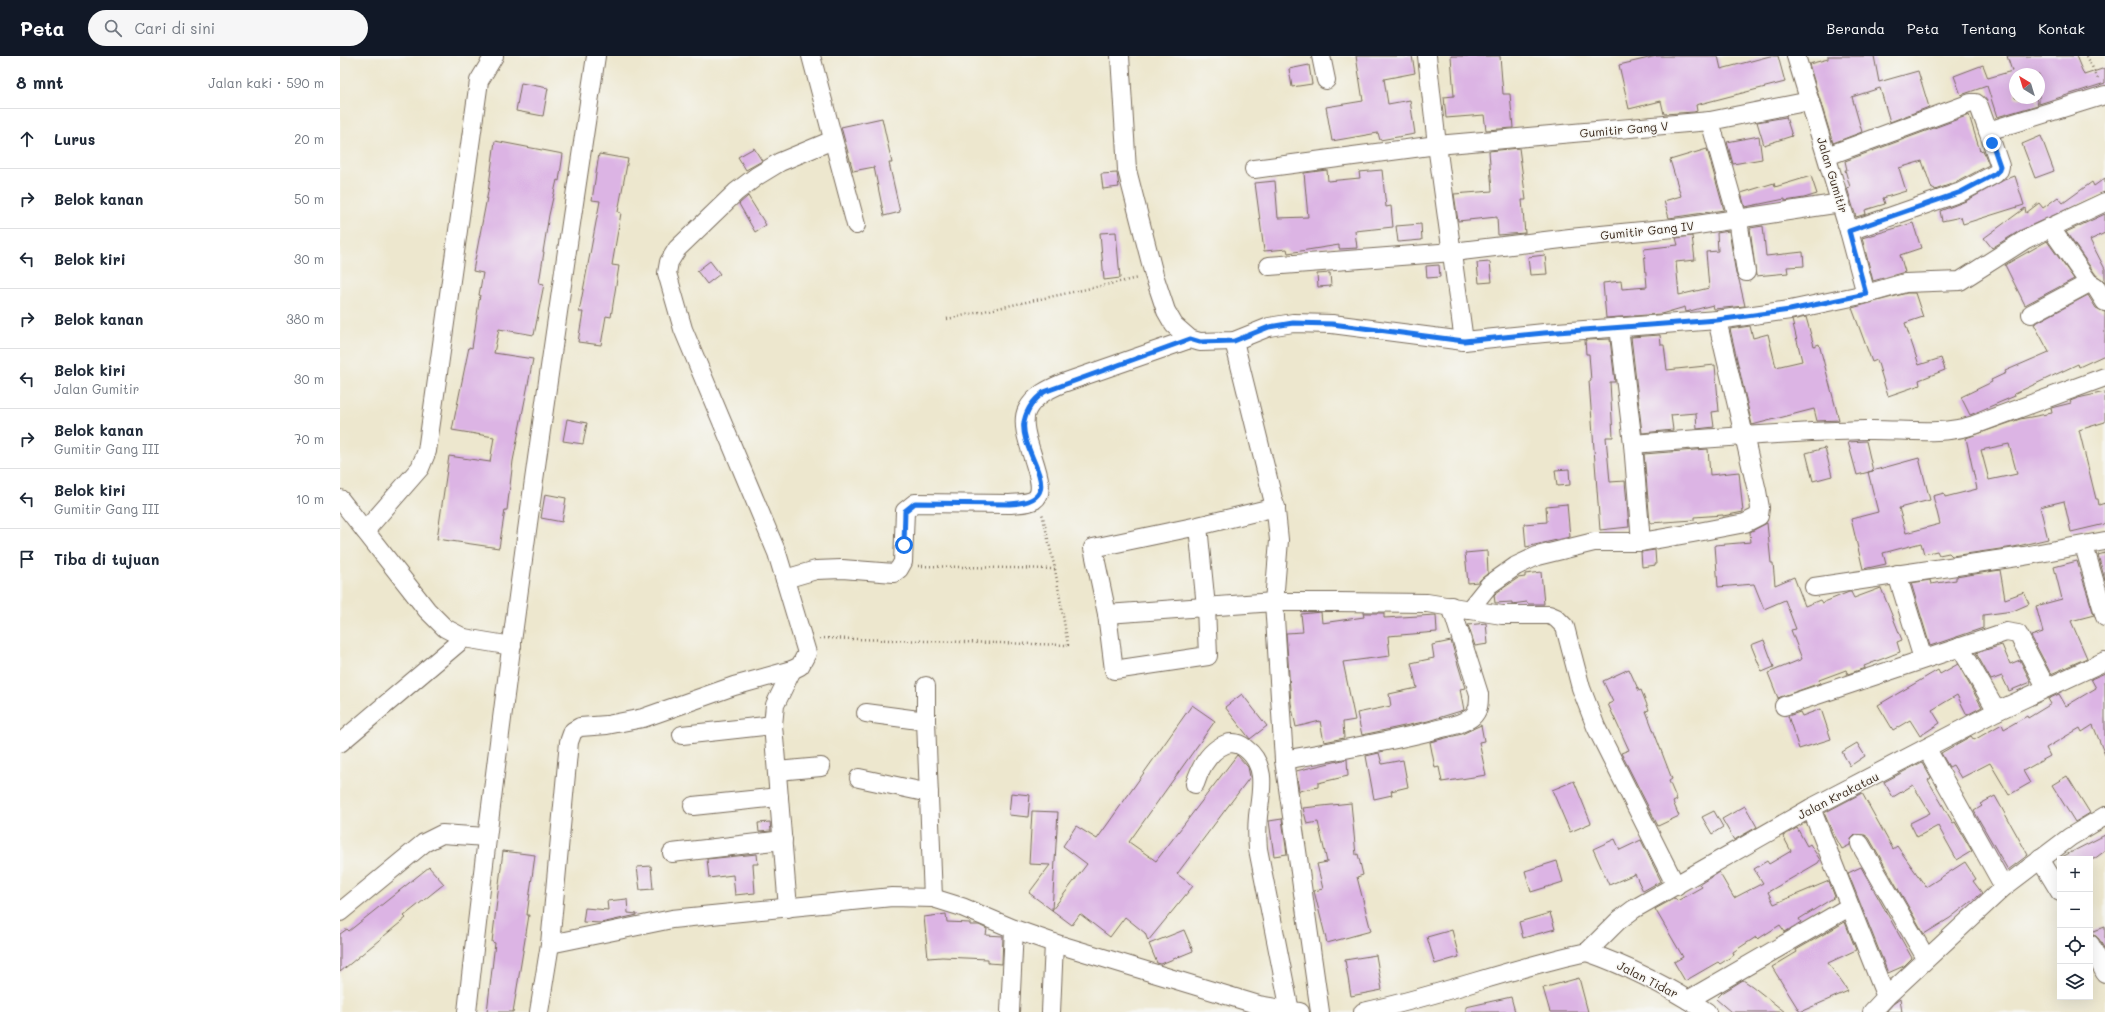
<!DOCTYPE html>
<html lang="id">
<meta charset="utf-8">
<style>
:root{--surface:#fff;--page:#f6f6f7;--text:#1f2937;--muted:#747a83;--line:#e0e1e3;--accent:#111827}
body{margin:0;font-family:Mali,sans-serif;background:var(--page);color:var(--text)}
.controls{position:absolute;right:12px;bottom:12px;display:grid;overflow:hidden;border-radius:0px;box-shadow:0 4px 16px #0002}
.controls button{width:36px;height:36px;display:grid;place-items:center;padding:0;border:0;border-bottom:1px solid var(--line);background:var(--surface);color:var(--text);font:20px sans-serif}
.compass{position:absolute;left:1669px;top:12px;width:36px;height:36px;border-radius:50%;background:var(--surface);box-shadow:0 4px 16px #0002;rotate:322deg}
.stop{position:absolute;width:12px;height:12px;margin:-9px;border:3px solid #1a73e8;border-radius:50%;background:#fff}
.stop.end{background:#1a73e8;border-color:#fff;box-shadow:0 1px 4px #0008}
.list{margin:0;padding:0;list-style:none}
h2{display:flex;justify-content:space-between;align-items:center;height:52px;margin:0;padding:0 16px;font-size:17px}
h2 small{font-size:13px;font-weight:400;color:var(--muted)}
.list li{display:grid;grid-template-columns:26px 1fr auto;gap:12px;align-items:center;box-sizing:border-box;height:60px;padding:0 16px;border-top:1px solid var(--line)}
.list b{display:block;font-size:15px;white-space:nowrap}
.list p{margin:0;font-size:13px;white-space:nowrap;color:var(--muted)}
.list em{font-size:13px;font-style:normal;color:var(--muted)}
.icon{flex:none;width:22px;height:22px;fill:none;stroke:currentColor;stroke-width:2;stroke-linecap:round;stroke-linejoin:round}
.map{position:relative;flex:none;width:1765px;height:956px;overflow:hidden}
header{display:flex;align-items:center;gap:24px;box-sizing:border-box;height:56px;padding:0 20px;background:var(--accent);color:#fff}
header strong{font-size:19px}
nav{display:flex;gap:22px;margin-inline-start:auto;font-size:14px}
.search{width:280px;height:36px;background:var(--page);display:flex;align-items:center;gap:10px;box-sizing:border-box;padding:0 14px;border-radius:22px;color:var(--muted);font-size:15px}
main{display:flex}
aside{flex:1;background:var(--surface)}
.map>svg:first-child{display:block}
.building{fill:#dcb4e4;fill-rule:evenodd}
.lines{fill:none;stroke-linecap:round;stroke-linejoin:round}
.minor-casing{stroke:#796c5c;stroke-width:20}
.path{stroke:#796c5c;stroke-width:2.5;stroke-dasharray:1 3;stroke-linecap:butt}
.minor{stroke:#fff;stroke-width:18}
.route{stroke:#1a73e8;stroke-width:5}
.labels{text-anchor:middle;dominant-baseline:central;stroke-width:3;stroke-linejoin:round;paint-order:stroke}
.street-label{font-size:12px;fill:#3b2a1e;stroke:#f6f6f2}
</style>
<header>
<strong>Peta</strong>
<div class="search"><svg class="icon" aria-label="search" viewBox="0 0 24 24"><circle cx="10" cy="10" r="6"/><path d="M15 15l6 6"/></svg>Cari di sini</div>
<nav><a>Beranda</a><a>Peta</a><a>Tentang</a><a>Kontak</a></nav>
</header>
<main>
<aside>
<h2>8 mnt<small>Jalan kaki · 590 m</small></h2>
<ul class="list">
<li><svg class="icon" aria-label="ahead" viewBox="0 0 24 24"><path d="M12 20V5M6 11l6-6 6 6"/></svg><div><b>Lurus</b></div><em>20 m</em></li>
<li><svg class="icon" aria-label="right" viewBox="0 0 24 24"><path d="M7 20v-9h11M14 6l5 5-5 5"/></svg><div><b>Belok kanan</b></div><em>50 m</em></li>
<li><svg class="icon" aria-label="left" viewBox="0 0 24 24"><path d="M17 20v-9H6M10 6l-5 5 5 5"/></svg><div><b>Belok kiri</b></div><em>30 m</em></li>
<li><svg class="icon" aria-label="right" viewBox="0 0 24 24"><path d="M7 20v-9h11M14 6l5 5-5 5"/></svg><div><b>Belok kanan</b></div><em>380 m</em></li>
<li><svg class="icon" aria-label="left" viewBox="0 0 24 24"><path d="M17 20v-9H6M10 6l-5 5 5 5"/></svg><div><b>Belok kiri</b><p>Jalan Gumitir</p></div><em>30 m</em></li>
<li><svg class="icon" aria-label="right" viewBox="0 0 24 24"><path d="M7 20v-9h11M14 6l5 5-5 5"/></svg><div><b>Belok kanan</b><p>Gumitir Gang III</p></div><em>70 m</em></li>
<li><svg class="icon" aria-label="left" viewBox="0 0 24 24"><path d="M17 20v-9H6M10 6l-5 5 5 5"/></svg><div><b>Belok kiri</b><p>Gumitir Gang III</p></div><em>10 m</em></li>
<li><svg class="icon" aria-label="arrive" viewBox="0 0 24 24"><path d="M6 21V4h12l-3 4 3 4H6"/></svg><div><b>Tiba di tujuan</b></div></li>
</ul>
</aside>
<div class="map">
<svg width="1765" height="956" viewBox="0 0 1765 956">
<rect width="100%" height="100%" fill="#f6f6f2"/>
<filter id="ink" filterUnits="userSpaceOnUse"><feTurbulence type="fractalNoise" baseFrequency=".025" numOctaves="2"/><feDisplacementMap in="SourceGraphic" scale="8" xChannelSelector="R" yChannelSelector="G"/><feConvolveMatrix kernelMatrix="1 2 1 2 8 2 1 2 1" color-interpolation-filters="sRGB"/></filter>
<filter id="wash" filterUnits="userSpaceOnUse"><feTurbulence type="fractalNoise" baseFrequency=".012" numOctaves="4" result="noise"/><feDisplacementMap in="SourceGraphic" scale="16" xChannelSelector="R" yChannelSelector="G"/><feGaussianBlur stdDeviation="0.9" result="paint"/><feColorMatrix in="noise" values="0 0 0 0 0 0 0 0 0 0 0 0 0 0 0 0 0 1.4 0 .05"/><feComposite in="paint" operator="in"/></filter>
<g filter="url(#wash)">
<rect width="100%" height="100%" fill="#ede7ce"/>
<g id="blocks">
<g class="building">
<polygon points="1016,0 1072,0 1075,17 1044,23 1048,48 1070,44 1075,78 1040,84 1038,77 992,85 986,51 1023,45"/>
<polygon points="1111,0 1160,0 1163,38 1170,38 1173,72 1146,74 1144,59 1106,62 1104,41 1114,40"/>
<polygon points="1317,0 1378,0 1381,13 1430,0 1438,0 1445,26 1356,49 1357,55 1354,56 1324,58 1321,45 1289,53 1279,9"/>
<polygon points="1488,0 1534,0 1539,26 1578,15 1589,51 1550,66 1540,32 1512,41 1522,76 1493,87 1469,8 1488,3"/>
<polygon points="1667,0 1736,0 1744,19 1765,12 1765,27 1699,48 1699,18 1675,18 1675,42 1696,42 1698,49 1657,61 1647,30 1621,39 1614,20 1643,9 1648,22 1672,15"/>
<polygon points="969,9 972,28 952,31 949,13"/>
<polygon points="181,27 208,32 203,60 176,55"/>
<polygon points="1629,59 1640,95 1643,94 1649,109 1617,126 1595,134 1594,132 1592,133 1582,105 1559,112 1566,135 1543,142 1545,148 1525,154 1526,158 1516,161 1507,132 1510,131 1505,114 1507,114 1505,105"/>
<polygon points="1446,61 1452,80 1424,89 1417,66"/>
<polygon points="542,62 552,107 549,107 560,156 544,160 534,111 513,115 501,71"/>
<polygon points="1419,80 1422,103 1393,108 1387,86"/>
<polygon points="1701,80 1714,115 1695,122 1682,88"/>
<polygon points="155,85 223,98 219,125 217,124 209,159 203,196 204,196 199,227 204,228 194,279 159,273 154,297 193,303 173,405 167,454 165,454 159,492 97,483 109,400 150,406 154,381 112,374 129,291 132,292 140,239 139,239 143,217 133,215 148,136"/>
<polygon points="414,92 422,105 406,114 398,101"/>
<polygon points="1179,92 1186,144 1182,144 1185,177 1158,179 1157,161 1118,165 1114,138 1152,135 1149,95"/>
<polygon points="1367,93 1384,154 1329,162 1324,145 1341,140 1330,104"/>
<polygon points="259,98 288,103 278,156 281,157 272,209 279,210 271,261 266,260 261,289 238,286 243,256 239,256 260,145 252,144"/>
<polygon points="987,114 988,125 1020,122 1019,116 1042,114 1046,151 1051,150 1053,171 1015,175 1017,192 999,193 999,189 948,197 947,193 924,195 915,127 935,125 938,162 968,161 964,117"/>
<polygon points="777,117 779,131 763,133 761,118"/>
<polygon points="1471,120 1477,138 1464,142 1445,145 1445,143 1405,151 1401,137 1434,127 1435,131"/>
<polygon points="1675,120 1684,149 1623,168 1621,161 1602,165 1600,155 1626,145 1664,124"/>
<polygon points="1765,122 1765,136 1681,174 1652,192 1644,182 1685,152 1686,157 1699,147 1703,152 1718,141 1723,147 1752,126 1754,130"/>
<polygon points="408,140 426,169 415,176 399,148"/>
<polygon points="1765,158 1765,177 1750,184 1765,213 1765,226 1756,219 1726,176"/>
<polygon points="1573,167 1581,192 1560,199 1565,216 1533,225 1522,182"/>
<polygon points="1081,168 1082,184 1058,186 1056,170"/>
<polygon points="1423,170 1426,200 1463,196 1464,210 1447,211 1448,217 1416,220 1410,172"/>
<polygon points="1389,175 1396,218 1399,224 1405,250 1374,253 1373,249 1346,256 1345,251 1321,258 1266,262 1263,227 1281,225 1282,233 1307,231 1304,193 1338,189 1336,182 1352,180 1355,204 1336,206 1339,239 1369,232 1366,196 1378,195 1377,177"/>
<polygon points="776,176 780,222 764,224 760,177"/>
<polygon points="1707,185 1734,223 1685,249 1665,209"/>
<polygon points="1205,199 1207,218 1190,219 1188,201"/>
<polygon points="370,205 380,218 367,228 357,215"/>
<polygon points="1150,206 1152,226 1139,227 1137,207"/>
<polygon points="1099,209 1100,221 1087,222 1086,210"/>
<polygon points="990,217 991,230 978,231 977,218"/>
<polygon points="1567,237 1575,237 1583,261 1565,267 1579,309 1601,302 1605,314 1579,324 1580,329 1548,340 1537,304 1532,306 1512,252"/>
<polygon points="1748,239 1756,252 1765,256 1765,299 1739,311 1738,308 1674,338 1675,340 1630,359 1621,341 1652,326 1651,324 1666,317 1665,315 1709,296 1694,268"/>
<polygon points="1466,261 1474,290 1479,288 1499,364 1477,365 1474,353 1412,369 1390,273 1410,270 1413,282 1428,278 1436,311 1462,305 1452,264"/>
<polygon points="1320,279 1321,289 1324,289 1327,314 1375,309 1379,355 1372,356 1374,371 1357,373 1356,357 1331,359 1333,374 1302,377 1291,281"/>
<polygon points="1270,283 1275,326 1270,326 1273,381 1266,381 1270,426 1285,425 1289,471 1260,474 1249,325 1251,325 1249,298 1246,298 1245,284"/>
<path d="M1765,336V366L1739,374L1756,443H1758L1759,449L1765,447V468L1731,476L1724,445L1700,451L1708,483L1674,491L1612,500L1609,497L1599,499L1597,495L1584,498L1581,487L1543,497L1546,508L1523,513L1511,463L1538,456L1528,416L1579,402L1590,444L1559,452L1566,477L1600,468L1593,440L1604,437L1605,441L1637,433L1626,382L1680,363L1712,357L1711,352L1731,347L1730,345L1738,342ZM1669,388L1677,418L1649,424L1641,394Z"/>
<polygon points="227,363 247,367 243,388 223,385"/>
<polygon points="1526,385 1533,415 1517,419 1508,386"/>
<polygon points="1485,392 1492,420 1473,425 1466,397"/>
<polygon points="1368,393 1370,419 1399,416 1403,456 1383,460 1383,459 1354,461 1354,464 1310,467 1304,398"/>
<polygon points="1229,413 1230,429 1217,430 1215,414"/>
<polygon points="205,438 226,442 222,466 201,462"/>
<polygon points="1227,448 1230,481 1186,491 1184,468 1207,466 1206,450"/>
<polygon points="1427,467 1431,507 1433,507 1435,529 1454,521 1465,550 1480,544 1482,547 1509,536 1511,536 1514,542 1541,532 1562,584 1557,586 1560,596 1524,610 1525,612 1508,618 1506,614 1479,624 1480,627 1438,642 1428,617 1462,603 1451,574 1456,573 1445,544 1424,553 1414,528 1378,531 1375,489 1411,486 1410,476"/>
<polygon points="1315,494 1316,509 1302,511 1301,496"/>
<polygon points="1147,495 1148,517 1138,526 1128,527 1125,497"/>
<polygon points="1765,497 1765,524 1758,499"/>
<polygon points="1737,505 1754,559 1731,565 1747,602 1711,618 1691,580 1703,576 1696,550 1722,543 1714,511"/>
<polygon points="1660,514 1665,543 1684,536 1689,548 1673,555 1643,559 1643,572 1590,590 1571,527 1590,524 1591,528 1616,524 1616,521"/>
<polygon points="1201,516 1204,548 1188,548 1187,546 1172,548 1172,546 1155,547 1154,539 1156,537 1178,522 1185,521 1185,518"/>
<polygon points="981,556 982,567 1024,561 1023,557 1044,557 1044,562 1096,559 1097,576 1048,580 1050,600 1003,606 1015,664 1003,666 1004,682 984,686 980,665 956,671 951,647 946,577 963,576 961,558"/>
<polygon points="1146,567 1148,588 1135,590 1128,569"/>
<polygon points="1424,584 1434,611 1422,616 1411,589"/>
<polygon points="1111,585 1125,632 1120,633 1124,654 1088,665 1022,679 1017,657 1051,650 1049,638 1077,632 1071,607 1094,602 1092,589"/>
<polygon points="1662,589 1670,608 1680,604 1691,626 1669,635 1662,620 1651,624 1636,597"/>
<polygon points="1618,608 1642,651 1627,659 1617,639 1592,654 1600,667 1580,680 1570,664 1553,674 1538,649 1598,614 1600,618"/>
<polygon points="1289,613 1299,635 1301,634 1309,654 1306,655 1332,723 1329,725 1337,744 1333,746 1339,760 1318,770 1281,697 1289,694 1268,648 1273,646 1263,625"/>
<polygon points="1765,617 1765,699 1753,669 1742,676 1740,672 1706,692 1710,700 1683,715 1690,727 1669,739 1650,707 1621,722 1613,709 1609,711 1601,697 1631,680 1634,684 1662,668 1664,673 1687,660 1688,662 1711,648 1708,643 1719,638 1726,650 1756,632 1751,623"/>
<polygon points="902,638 927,670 910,683 885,651"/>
<polygon points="852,649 875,665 789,786 816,805 897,699 908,711 910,721 837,818 853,830 808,885 805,877 785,861 770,881 740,858 732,869 689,837 710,809 689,808 692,755 718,756 712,854 747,808 723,790 736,770 757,783"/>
<polygon points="1481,653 1491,683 1459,693 1448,660 1460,656 1462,660"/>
<polygon points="1141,669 1144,685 1139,686 1146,719 1102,726 1099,711 1095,712 1090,686 1122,678"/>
<polygon points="1517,687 1525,700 1510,710 1502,696"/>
<polygon points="1039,697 1042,708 1063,704 1068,731 1051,735 1052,739 1034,743 1026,700"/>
<polygon points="1007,703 1008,720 978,727 978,731 959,735 956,715"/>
<polygon points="1582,706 1591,722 1588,724 1613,767 1615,766 1632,795 1617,804 1598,770 1577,781 1570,767 1590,757 1573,729 1553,741 1544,726"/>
<polygon points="1727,720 1750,757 1735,766 1712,729"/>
<polygon points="1234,725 1251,767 1230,776 1212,734"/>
<polygon points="671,737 690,739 688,761 669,759"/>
<polygon points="1522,737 1553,793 1557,790 1586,831 1625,806 1636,823 1633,825 1642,837 1610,862 1584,878 1529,782 1525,779 1515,779 1511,783 1510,789 1502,793 1491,773 1484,757"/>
<polygon points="1655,740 1688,799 1668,814 1634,755 1642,750 1640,748"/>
<polygon points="1011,747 1016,799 1018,798 1023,819 1017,821 1031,875 987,887 974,835 983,833 977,808 987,806 978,766 967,768 963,752"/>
<polygon points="1405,750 1417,771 1394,784 1382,763"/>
<polygon points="1374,755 1383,771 1372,778 1362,761"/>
<polygon points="942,763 947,798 934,800 929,765"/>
<polygon points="430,766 431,775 419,776 418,767"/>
<polygon points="1457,772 1467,790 1470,788 1480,804 1478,807 1428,836 1434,848 1489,825 1495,841 1459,863 1461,866 1445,876 1440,869 1418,883 1416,881 1393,896 1394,899 1380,908 1378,906 1345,925 1334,906 1343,901 1315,853 1335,842 1337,845 1362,831 1360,828 1379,816 1394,842 1423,827 1414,813 1427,805 1429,808 1451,795 1443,780"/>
<polygon points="1765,779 1765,795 1754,803 1718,803"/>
<polygon points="1275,783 1280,794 1301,784 1321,825 1303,835 1295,818 1269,829 1253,793"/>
<polygon points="163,795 195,799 187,859 189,859 173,956 147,956 155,887 152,886"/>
<polygon points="417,798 418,808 413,808 415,837 395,839 393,819 369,822 367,803"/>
<polygon points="1217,805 1223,826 1191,836 1185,815"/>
<polygon points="311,810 313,833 300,834 297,811"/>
<polygon points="89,811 104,828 64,860 66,862 0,916 0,878 7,873 9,875"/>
<polygon points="1521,811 1572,902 1564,910 1548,917 1508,817"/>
<polygon points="287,843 288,857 297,858 297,859 261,867 243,866 245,852 268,854 267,845"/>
<polygon points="1210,857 1215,873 1183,882 1179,866"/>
<polygon points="606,858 607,866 630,867 630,869 639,869 647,873 646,879 663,880 662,908 648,907 648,903 602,901 588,902 584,861"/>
<polygon points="1505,866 1516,894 1488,907 1508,935 1460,956 1432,911 1457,896 1456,894"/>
<polygon points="1765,871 1765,894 1759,883 1751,876"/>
<polygon points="844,874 853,895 821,908 817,907 809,888"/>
<polygon points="1112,874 1119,901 1095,908 1087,881"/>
<polygon points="1036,899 1042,934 1011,940 1005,904"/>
<polygon points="1239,922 1248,956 1210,956 1203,932"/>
<polygon points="1403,924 1412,930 1445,956 1391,956 1376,943 1382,937"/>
<polygon points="1171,941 1175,956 1126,956 1126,951"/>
<polygon points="1560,943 1562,956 1546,956 1553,948"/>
</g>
</g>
</g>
<g filter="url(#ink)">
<use href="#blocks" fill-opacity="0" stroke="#796c5c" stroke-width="1"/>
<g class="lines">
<defs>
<g id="minor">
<polyline points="471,0 516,169"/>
<polyline points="780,0 787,114 814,219 826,255 834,269 850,283 860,286 894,285 929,271 953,267 992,268 1124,285 1204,277 1377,264 1450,254 1526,238 1565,227 1620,225 1686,183 1765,146"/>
<polyline points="981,0 986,24"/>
<polyline points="1087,0 1097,89 1124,285"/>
<polyline points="1456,0 1509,175 1526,238"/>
<polyline points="1370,65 1398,164 1406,216"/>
<polyline points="1487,100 1631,47 1636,47 1639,50 1648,75 1765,39"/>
<polyline points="914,113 1097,89 1370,65 1470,45"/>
<polyline points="1710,171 1749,227"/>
<polyline points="1509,175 1621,136 1655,118 1659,114 1660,110 1648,75"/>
<polyline points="929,210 1113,196 1230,182 1344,171 1501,147"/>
<polyline points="1691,258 1749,227 1755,230 1765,246"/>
<polyline points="1279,271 1293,388 1301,486"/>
<polyline points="894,285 936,455 939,484 934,546 944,704 980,956"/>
<path d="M1293,388C1370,382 1448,376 1526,374C1561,373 1600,380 1634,369L1765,321"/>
<polyline points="0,443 87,554 105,572 124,582 172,590"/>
<polyline points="858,470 866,551 868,600 774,614 767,558 753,492 858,470 936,451"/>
<polyline points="25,475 80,412 87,395 139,25 154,0"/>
<polyline points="1744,490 1765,561"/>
<polyline points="1557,518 1583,603"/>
<path d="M445,523L476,514L502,513L554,517L559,513L563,506L565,455L575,447L670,448C677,447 687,448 694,444C714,431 675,378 687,354C695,339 709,333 723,327L850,283"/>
<polyline points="1474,531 1684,500 1765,485"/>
<polyline points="1129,554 1149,529 1176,510 1197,500 1254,486 1301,486 1353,477 1405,467 1419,460 1420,452 1417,435 1377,264"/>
<polyline points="767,558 934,546 995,546 1087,547 1162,559 1209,559 1216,562 1225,571 1241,632 1256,671 1336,830"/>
<polyline points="1620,591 1657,655"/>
<polyline points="586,630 586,665 593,842"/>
<polyline points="1444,650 1666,576 1678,578 1706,631"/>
<polyline points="526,657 586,665"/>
<polyline points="342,679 433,669"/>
<polyline points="0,687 124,582"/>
<polyline points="1587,693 1664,831"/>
<path d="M944,704C993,695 1043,687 1091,675C1104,671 1122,669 1132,661C1139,655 1139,647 1139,638L1111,550"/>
<polyline points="437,715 481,711"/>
<polyline points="519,722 589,737"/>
<path d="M855,728C860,712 868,695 886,688C893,686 899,687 905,692C928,709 921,735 918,760C917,771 917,782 918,793L950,955"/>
<polyline points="353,750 439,741"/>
<polyline points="1471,752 1546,941 1532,956"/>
<polyline points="1520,788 1586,902"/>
<polyline points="332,797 443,784"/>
<polyline points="1700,803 1720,836"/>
<polyline points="448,852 433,669 435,649 452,614"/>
<polyline points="0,856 84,787 102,778 146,781"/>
<polyline points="210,888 332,863 552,841 593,842 622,851 674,873 714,887 919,949 960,956"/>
<polyline points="1750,888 1765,917"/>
<polyline points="1247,896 1278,865 1294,853 1471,752 1657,655 1765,605"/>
<path d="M1247,896C1290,911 1329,931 1367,956"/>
<polyline points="1546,941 1664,831 1730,781 1765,760"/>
<polyline points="1348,944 1509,851"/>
<path d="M127,956C162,636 208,318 256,0"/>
<polyline points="199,956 210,888 229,686 233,675 240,671 267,669 303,662 394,630 452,614 460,610 467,597 437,497 343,273 327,217 329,206 337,193 396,136 417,120 440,106 493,84"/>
<polyline points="670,956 674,873"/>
<polyline points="711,956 714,887"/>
<path d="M1023,956C1099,940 1171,912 1247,896"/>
</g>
</defs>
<use href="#minor" class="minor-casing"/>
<g class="path">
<polyline points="1747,0 1759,25"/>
<polyline points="607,263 798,222"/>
<polyline points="578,510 715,513"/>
<polyline points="480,582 728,589 715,513 702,457"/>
</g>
<use href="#minor" class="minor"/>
</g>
</g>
<g class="lines" filter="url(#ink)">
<path class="route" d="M564,489L565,455L575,447L670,448C733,445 679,398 684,366C687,352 694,344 704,336L850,283L860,286L894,285L929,271L953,267L992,268L1124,285L1204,277L1377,264L1450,254L1526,238L1509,175L1621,136L1655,118L1659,114L1660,110L1652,87"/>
</g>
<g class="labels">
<g class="street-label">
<text transform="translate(1284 73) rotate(-5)">Gumitir Gang V</text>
<text transform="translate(1493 119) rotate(73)">Jalan Gumitir</text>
<text transform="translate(1307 174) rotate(-6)">Gumitir Gang IV</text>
<text transform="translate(1498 739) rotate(-27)">Jalan Krakatau</text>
<text transform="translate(1308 923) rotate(27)">Jalan Tidar</text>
</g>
</g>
</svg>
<div class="controls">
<button>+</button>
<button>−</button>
<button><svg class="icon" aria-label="locate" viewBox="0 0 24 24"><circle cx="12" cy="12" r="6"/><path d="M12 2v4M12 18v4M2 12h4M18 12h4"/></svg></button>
<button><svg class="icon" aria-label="layers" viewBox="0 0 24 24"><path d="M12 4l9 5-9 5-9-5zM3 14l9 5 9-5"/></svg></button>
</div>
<svg class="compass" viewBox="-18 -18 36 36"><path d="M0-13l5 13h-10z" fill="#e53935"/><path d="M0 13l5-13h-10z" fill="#747a83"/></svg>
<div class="stop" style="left:564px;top:489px"></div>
<div class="stop end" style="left:1652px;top:87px"></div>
</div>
</main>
